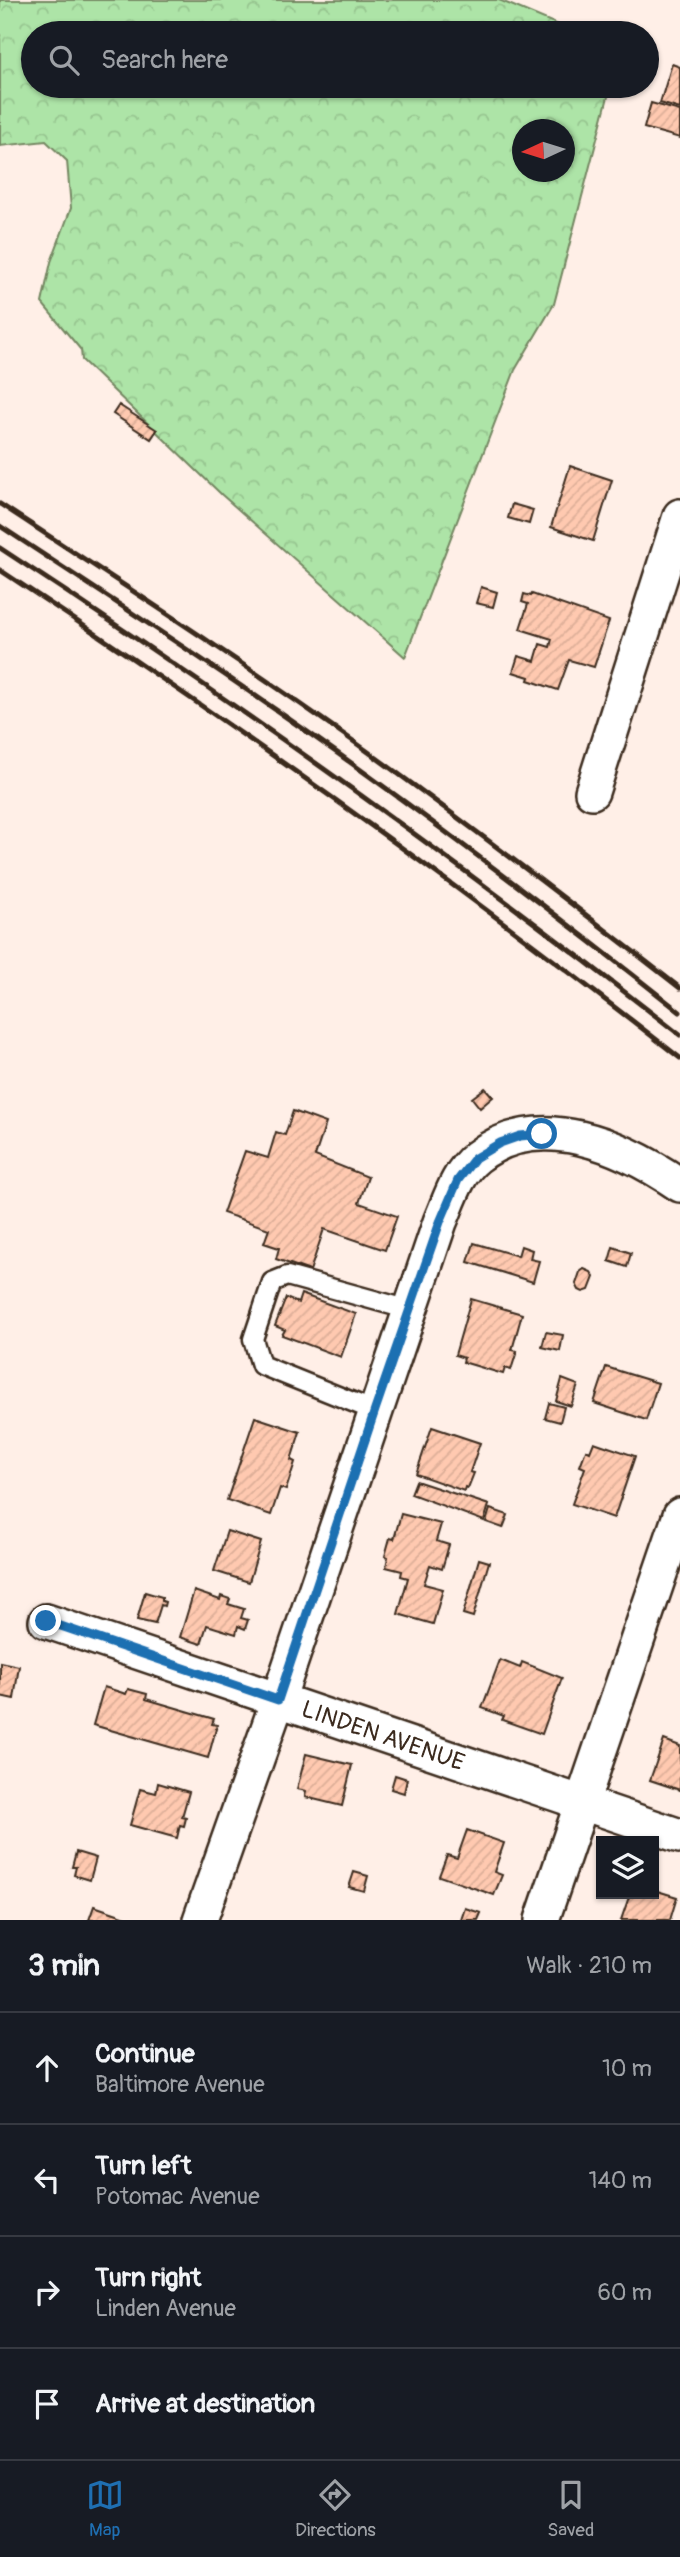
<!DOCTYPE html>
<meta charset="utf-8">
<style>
:root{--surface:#171b24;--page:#242831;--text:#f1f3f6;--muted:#9ea1a6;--line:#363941;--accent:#1f6fb2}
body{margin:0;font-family:Pangolin,sans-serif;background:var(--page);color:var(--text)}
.controls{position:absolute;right:21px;bottom:21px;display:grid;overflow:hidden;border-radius:0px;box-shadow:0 2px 5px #0004}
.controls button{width:63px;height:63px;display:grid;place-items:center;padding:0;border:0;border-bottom:2px solid var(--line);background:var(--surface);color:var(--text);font:35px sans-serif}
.compass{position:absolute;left:512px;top:119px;width:63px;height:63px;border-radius:50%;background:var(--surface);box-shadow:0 2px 5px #0004;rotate:266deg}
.stop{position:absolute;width:21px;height:21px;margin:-16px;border:5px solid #1f6fb2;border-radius:50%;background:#fff}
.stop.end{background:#1f6fb2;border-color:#fff;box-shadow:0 2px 7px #0008}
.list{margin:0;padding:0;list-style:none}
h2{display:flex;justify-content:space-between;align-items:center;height:91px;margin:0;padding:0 28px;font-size:30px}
h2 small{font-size:23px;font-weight:400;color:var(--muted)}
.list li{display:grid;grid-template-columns:46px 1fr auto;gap:21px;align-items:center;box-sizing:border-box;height:112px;padding:0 28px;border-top:2px solid var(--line)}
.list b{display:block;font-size:26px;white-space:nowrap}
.list p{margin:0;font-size:23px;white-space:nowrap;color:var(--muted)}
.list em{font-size:23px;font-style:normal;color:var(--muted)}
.icon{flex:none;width:38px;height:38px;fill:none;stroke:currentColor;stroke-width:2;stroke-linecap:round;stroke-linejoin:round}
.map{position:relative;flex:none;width:680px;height:1920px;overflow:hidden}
.search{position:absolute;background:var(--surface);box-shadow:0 2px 5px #0004;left:21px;right:21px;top:21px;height:77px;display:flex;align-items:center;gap:18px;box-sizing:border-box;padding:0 24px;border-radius:38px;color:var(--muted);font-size:26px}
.sheet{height:539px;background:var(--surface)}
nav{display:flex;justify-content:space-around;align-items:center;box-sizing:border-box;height:98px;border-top:2px solid var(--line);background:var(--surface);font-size:19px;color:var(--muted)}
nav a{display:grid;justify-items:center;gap:4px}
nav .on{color:var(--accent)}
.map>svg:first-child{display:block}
.forest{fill:url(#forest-crowns);stroke:#748762;stroke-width:2;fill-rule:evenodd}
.building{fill:url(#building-hatch);stroke:#3b2a1e;stroke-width:2}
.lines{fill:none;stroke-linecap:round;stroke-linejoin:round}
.service-casing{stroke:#3b2a1e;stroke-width:23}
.minor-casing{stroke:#3b2a1e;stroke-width:38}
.service{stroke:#fff;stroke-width:18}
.minor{stroke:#fff;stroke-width:33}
.rail{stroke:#3b2a1e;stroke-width:5}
.route{stroke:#1f6fb2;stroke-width:9}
.labels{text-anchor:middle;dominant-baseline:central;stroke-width:7;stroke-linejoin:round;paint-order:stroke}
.street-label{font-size:24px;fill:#3b2a1e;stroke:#fff}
</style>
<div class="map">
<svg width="680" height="1920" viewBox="0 0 680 1920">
<defs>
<pattern id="forest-crowns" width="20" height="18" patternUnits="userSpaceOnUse" patternTransform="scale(1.75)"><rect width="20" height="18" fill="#ade4a7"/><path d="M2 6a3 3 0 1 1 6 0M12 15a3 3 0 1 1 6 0" fill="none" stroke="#96c48f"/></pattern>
<pattern id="building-hatch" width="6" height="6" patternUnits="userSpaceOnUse" patternTransform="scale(1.75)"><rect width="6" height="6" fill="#ffc9b0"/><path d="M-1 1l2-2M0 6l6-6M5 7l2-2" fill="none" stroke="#dbad97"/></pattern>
</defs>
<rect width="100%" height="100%" fill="#ffefe7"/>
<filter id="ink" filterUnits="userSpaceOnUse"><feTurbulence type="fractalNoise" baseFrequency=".0143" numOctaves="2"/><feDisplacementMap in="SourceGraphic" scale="14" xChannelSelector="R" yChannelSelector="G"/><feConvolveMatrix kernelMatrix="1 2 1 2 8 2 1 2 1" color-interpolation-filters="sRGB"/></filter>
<g filter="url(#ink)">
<path class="forest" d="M0,0H499L566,28L570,33H33V86H608L610,89L554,304L515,370L405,657L222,495L82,360L81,350L42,303L51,262L71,208L67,161L46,141L0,146ZM522,130H564V172H522Z"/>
<g class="building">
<polygon points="672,64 680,67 680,109 660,103"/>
<polygon points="651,103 680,111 680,138 644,128"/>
<polygon points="119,405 157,430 151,439 113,414"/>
<polygon points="570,466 612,480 593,541 551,527"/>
<polygon points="512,504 533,510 529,524 508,518"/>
<polygon points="481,587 497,592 493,607 476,603"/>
<polygon points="524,594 531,596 532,594 609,621 594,667 569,660 558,690 528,680 529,677 513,672 518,656 535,661 540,644 550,647 552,639 520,629 528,604 522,602"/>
<polygon points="485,1088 493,1097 480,1108 472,1098"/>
<polygon points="293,1111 326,1123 315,1156 368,1177 359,1203 397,1216 385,1250 324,1229 310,1271 276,1259 279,1248 264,1243 269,1229 223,1213 245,1151 268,1158 276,1132 285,1135"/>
<polygon points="474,1243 518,1256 521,1246 532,1250 530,1259 539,1261 533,1282 468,1262"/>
<polygon points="613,1247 631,1253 627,1267 609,1261"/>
<polygon points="584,1269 591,1272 594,1277 589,1290 583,1292 579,1290 576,1284 580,1272"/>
<polygon points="301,1294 356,1314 341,1357 282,1335 285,1330 275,1326 286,1298 298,1303"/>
<polygon points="471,1299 522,1314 512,1350 517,1351 511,1370 505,1368 503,1374 463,1362 464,1358 455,1355"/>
<polygon points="546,1332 563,1335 560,1351 542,1347"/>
<polygon points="606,1367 658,1383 646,1420 594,1403"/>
<polygon points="562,1379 578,1385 571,1406 556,1401"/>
<polygon points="549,1403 564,1407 560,1422 545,1418"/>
<polygon points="255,1417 300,1432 291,1460 295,1462 286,1490 280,1488 271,1515 227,1500"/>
<polygon points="432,1427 480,1443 470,1472 474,1473 468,1488 465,1487 464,1491 416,1474"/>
<polygon points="594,1442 635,1456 614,1518 572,1504 585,1468 580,1466 586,1450 590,1452"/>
<polygon points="416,1481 489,1505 484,1521 411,1494"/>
<polygon points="490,1509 508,1515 503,1528 486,1522"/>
<polygon points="401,1514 441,1524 436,1541 449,1545 442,1569 430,1565 424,1584 443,1589 433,1624 398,1614 408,1578 401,1576 402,1571 386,1567 388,1557 385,1556 390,1538 394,1539"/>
<polygon points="227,1531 261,1542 249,1582 214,1571"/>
<polygon points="479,1559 489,1562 473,1617 463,1614"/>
<polygon points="194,1591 220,1600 221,1596 230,1599 228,1604 244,1609 241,1618 248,1620 245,1629 238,1626 236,1634 207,1625 201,1644 180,1637"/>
<polygon points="145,1592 162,1597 162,1601 165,1602 164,1606 161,1605 155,1624 137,1620"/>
<polygon points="500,1660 520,1668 522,1662 562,1678 542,1734 502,1720 504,1716 482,1708"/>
<polygon points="0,1662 19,1666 14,1699 0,1696"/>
<polygon points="104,1687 126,1694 128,1689 147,1694 146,1699 214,1719 212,1724 217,1725 208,1758 93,1725"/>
<polygon points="664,1740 680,1746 680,1790 650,1780"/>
<polygon points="306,1754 352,1765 342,1806 305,1797 306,1791 297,1789"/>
<polygon points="395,1775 407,1779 404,1793 391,1789"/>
<polygon points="158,1783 189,1792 182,1817 186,1818 184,1826 180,1825 177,1838 130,1825 140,1789 156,1793"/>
<polygon points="467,1830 504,1843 494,1872 502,1875 494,1895 439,1876 447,1855 457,1858"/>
<polygon points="76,1852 96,1858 90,1880 74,1875 76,1867 72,1867"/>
<polygon points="354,1872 368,1876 364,1891 349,1887"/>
<polygon points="654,1890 677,1897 670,1920 621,1920 630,1894 654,1894"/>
<polygon points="94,1906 135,1920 89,1920"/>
<polygon points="465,1908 481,1913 478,1920 461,1920"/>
</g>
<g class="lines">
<defs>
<polyline id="service" points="375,1411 261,1365 253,1339 272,1282 287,1276 410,1310"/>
<g id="minor">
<polyline points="592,792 680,516"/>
<polyline points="46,1621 680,1836"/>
<path d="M200,1920L278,1700L440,1222C450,1199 457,1173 477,1157C539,1108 623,1146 680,1185"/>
<polyline points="542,1920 680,1515"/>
</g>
</defs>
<use href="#service" class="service-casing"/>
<use href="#minor" class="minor-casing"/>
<use href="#service" class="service"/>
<use href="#minor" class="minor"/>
<g class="rail">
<path d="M0,504C130,589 260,673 385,764C485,837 583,912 680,988"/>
<path d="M0,526C125,608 251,690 372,778C477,854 579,932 680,1012"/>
<path d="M0,548C234,701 460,862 680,1035"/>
<path d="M0,570C234,724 460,885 680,1058"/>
</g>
</g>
</g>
<g class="lines" filter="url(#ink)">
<polyline class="route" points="46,1621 278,1700 375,1410 440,1222 458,1180 475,1158 500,1143 520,1136 542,1134"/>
</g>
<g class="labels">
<g class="street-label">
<text transform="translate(383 1736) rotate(19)">LINDEN AVENUE</text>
</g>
</g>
</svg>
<div class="controls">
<button><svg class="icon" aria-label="layers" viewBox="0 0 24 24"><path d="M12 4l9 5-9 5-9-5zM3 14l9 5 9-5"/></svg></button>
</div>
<svg class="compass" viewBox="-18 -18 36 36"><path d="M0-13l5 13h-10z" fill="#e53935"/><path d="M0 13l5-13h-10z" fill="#9ea1a6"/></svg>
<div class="stop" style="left:542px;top:1134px"></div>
<div class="stop end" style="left:46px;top:1621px"></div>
<div class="search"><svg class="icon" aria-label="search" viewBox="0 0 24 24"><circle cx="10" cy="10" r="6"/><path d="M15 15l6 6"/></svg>Search here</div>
</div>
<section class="sheet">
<h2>3 min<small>Walk · 210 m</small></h2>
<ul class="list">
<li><svg class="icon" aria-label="ahead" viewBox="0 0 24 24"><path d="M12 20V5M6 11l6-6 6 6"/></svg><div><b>Continue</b><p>Baltimore Avenue</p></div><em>10 m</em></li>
<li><svg class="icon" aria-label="left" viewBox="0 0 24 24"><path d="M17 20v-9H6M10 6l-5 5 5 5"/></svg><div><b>Turn left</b><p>Potomac Avenue</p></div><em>140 m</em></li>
<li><svg class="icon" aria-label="right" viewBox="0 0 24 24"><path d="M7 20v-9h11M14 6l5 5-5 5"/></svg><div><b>Turn right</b><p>Linden Avenue</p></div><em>60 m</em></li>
<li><svg class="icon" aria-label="arrive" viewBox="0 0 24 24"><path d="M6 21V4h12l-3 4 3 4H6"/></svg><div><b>Arrive at destination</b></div></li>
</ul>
</section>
<nav>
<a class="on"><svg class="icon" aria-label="map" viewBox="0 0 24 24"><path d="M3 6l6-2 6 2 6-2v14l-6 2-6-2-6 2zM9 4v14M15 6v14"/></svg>Map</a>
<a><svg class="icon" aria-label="directions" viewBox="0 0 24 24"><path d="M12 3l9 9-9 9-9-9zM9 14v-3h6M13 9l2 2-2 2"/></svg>Directions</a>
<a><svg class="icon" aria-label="saved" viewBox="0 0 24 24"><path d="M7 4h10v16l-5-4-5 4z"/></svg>Saved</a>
</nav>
